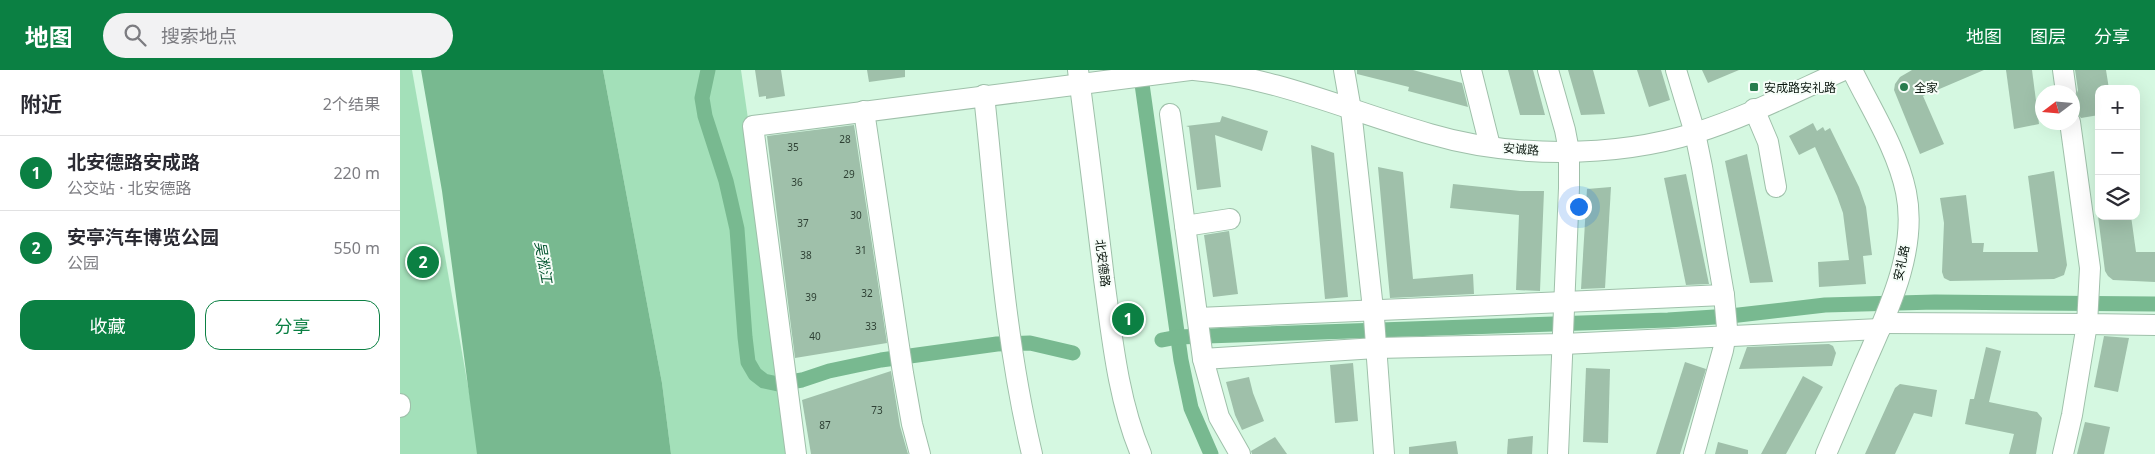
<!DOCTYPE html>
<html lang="zh">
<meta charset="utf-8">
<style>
:root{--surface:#fff;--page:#f2f2f3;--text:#2b2b33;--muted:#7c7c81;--line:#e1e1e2;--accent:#0b8043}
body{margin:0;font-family:"Noto Sans","Noto Sans SC",sans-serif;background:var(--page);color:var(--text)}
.controls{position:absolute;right:15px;top:15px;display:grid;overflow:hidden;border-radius:10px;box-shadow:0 5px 20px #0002}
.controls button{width:45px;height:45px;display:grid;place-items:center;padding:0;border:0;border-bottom:1px solid var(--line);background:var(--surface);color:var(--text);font:25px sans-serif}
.compass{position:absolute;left:1635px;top:15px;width:45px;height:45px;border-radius:50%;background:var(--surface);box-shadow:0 5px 20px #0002;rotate:254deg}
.you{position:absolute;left:1178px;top:136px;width:18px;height:18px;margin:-12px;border:4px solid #fff;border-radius:50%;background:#1a73e8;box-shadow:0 0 0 8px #1a73e833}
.badge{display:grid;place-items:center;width:32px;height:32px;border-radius:50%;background:var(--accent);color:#fff;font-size:16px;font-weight:700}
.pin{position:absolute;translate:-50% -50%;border:2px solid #fff;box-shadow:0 1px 5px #0006}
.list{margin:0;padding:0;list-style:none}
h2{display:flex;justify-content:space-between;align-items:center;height:65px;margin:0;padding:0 20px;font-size:21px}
h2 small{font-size:16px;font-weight:400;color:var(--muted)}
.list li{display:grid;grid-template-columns:32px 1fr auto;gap:15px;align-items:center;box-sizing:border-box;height:75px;padding:0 20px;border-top:1px solid var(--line)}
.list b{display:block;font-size:19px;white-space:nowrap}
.list p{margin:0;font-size:16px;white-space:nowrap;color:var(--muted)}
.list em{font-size:16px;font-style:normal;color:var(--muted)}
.actions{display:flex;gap:10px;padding:15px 20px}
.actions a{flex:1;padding:11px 0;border:1px solid var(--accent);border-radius:15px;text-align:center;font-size:18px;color:var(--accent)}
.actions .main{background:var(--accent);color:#fff}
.icon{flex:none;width:28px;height:28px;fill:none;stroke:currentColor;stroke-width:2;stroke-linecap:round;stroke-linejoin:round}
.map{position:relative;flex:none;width:1755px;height:384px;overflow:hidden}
header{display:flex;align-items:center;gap:30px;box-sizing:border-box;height:70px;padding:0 25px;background:var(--accent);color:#fff}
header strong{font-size:24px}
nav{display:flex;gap:28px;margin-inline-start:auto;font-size:18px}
.search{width:350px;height:45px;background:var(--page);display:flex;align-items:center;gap:12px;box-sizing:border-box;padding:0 18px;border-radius:28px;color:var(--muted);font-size:19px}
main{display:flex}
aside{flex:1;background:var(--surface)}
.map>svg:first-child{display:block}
.green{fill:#a3e0b9}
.water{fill:#78b990}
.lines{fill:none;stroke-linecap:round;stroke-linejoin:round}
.canal{stroke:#78b990;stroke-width:15}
.building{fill:#9fc0aa}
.minor-casing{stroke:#9fc0aa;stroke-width:22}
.minor{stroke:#fff;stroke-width:20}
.poi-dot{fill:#287c4e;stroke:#f6fdf8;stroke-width:2}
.labels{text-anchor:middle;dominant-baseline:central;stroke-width:4;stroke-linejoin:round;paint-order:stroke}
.number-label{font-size:10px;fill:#2e4034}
.poi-label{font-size:12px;fill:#09150d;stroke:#f6fdf8;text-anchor:start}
.street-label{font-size:12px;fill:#09150d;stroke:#f6fdf8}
.water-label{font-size:14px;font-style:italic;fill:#00532d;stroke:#f6fdf8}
</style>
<header>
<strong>地图</strong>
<div class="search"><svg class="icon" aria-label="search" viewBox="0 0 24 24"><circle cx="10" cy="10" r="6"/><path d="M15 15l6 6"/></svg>搜索地点</div>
<nav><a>地图</a><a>图层</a><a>分享</a></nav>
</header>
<main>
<aside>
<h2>附近<small>2个结果</small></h2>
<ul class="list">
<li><span class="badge">1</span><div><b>北安德路安成路</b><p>公交站 · 北安德路</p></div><em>220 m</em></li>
<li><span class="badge">2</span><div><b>安亭汽车博览公园</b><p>公园</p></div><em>550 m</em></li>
</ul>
<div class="actions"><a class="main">收藏</a><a>分享</a></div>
</aside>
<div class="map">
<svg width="1755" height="384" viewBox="0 0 1755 384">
<rect width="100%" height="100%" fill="#d5f8e1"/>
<g class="green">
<polygon points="0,0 12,0 80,384 0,384"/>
<polygon points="203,0 341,0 396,384 271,384 262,313"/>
</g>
<polygon class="water" points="21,0 203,0 262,313 271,384 77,384 42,121"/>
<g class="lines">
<g class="canal">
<polyline points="308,0 302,28 305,46 326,111 337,159 345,267 348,292 355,304 364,311 378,314 402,310 429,301 481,290 597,274 630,273 673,283"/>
<polyline points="740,0 781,290 791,338 811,384"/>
<polyline points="762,270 778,267 1268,250 1330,246 1425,235 1535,232 1755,234"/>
</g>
</g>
<g class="building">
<polygon points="355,0 381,0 385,26 366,29 366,26 359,27"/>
<polygon points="467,0 505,0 505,7 469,12"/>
<polygon points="957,0 1013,0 1062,13 1068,37 1008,21 1009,17 957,4"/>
<polygon points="1108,0 1133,0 1145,45 1120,45"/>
<polygon points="1168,0 1193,0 1205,44 1181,45"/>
<polygon points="1237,0 1261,0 1270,30 1249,37"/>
<polygon points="1302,0 1339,0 1308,13"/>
<polygon points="1512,0 1584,0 1523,26 1544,74 1520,84 1494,20 1495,14 1500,7"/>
<polygon points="1606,0 1632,0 1639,54 1614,59"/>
<polygon points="1675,0 1706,0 1709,19 1699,19 1699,45 1681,48 1677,43 1675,29 1678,20"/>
<polygon points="822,46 868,61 862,81 815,65 821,117 797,120 789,57 786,56 820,52"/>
<polygon points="1413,53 1417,61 1423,57 1425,61 1430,58 1459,117 1466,137 1472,185 1463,186 1466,214 1419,217 1418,192 1449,190 1443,143 1437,126 1415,77 1399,85 1389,66"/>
<polygon points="454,55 487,273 395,288 367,66"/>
<polygon points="911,75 934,83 948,227 925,229"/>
<polygon points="1347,84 1373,212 1350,213 1325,91"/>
<polygon points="978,97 1003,102 1013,209 1073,204 1074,224 990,228"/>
<polygon points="1654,101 1667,195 1664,205 1654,209 1550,211 1544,208 1542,202 1544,153 1540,128 1566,125 1572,173 1584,173 1583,182 1638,182 1628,106"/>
<polygon points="1286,104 1309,214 1286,215 1264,108"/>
<polygon points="1053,114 1120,121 1144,121 1140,221 1116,220 1119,145 1050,138"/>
<polygon points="1211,117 1205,218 1181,219 1187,119"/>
<polygon points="1698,146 1731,146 1736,182 1755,182 1755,212 1713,210 1708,206 1705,201"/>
<polygon points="829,161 838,224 813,227 804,165"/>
<polygon points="1704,266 1729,268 1718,322 1694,317"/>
<polygon points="1429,274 1433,276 1436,283 1432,296 1339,299 1347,277"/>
<polygon points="1586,277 1601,281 1589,332 1637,342 1642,348 1636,384 1609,384 1614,364 1565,354 1570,329 1574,329"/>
<polygon points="1285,292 1306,299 1280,384 1256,384"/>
<polygon points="953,293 958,351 935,353 930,295"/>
<polygon points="1186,298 1210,299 1208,373 1183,372"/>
<polygon points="491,301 500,356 508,384 411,384 402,330"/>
<polygon points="1403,306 1423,317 1386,384 1361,384"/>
<polygon points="849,307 853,323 864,351 842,360 835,345 826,312"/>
<polygon points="1500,314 1537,320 1532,347 1514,343 1495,384 1465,384 1495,318"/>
<polygon points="1685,352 1710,357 1704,384 1677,384"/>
<polygon points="1133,366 1132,384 1107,384 1108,369"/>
<polygon points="875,367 887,384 852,384 851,381"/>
<polygon points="1056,371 1058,384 1009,384 1009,377"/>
<polygon points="1318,372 1348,380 1348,384 1315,384"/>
</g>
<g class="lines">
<defs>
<g id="minor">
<path d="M678,0C687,69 696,139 704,209C712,267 718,330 741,384"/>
<path d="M794,0C875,7 952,42 1030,64C1111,88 1214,88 1295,63C1346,47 1395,22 1444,0"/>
<polyline points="944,0 951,40 974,248 984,384"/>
<polyline points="1071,0 1090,76"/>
<polyline points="1148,0 1165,60 1169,81 1169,118 1158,384"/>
<polyline points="1276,0 1295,63 1302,97 1324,225 1327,258 1323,280 1294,384"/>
<polyline points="1663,0 1666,22"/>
<path d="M584,25C597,145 604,267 632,384"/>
<polyline points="1354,39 1368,72 1376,117"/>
<polyline points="464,41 503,303 512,354 520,384"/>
<polyline points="770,44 803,289 819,347 840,384"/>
<polyline points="1670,52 1690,198 1687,254 1755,255"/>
<polyline points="785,156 830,149"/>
<polyline points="798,248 1324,225"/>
<polyline points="1483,253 1687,254 1672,345 1663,384"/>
<polyline points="803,289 976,278 1163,274 1480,259"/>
<polyline points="0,334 0,337"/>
<polyline points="396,384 353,56 790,0"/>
<path d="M1426,384C1439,354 1452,324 1465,293C1488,241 1518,180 1506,122C1497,79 1471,39 1452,0"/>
</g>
</defs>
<use href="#minor" class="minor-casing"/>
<use href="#minor" class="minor"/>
</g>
<g class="poi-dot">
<rect x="1349" y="12" width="10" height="10" rx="2.5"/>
<circle cx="1504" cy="17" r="5"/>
</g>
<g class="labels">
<g class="number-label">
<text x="445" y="69">28</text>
<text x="393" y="77">35</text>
<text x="449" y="104">29</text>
<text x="397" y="112">36</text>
<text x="456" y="145">30</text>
<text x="403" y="153">37</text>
<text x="461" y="180">31</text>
<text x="406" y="185">38</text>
<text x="467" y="223">32</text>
<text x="411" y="227">39</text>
<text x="471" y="256">33</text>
<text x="415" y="266">40</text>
<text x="477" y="340">73</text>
<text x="425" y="355">87</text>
</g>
<g class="poi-label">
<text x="1364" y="17">安成路安礼路</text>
<text x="1514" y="17">全家</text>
</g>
<g class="street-label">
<text transform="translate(1121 79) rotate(4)">安诚路</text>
<text transform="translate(703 193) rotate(83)">北安德路</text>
<text transform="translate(1501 193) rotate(-78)">安礼路</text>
</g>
<g class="water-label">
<text transform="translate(144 192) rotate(80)">吴淞江</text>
</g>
</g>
</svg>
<div class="controls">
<button>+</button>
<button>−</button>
<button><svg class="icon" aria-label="layers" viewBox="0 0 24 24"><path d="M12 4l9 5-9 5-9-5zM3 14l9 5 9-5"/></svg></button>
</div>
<svg class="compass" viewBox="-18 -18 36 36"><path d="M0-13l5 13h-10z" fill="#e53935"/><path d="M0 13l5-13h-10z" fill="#7c7c81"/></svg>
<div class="you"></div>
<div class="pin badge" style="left:728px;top:249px">1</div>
<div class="pin badge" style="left:23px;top:192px">2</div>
</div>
</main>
